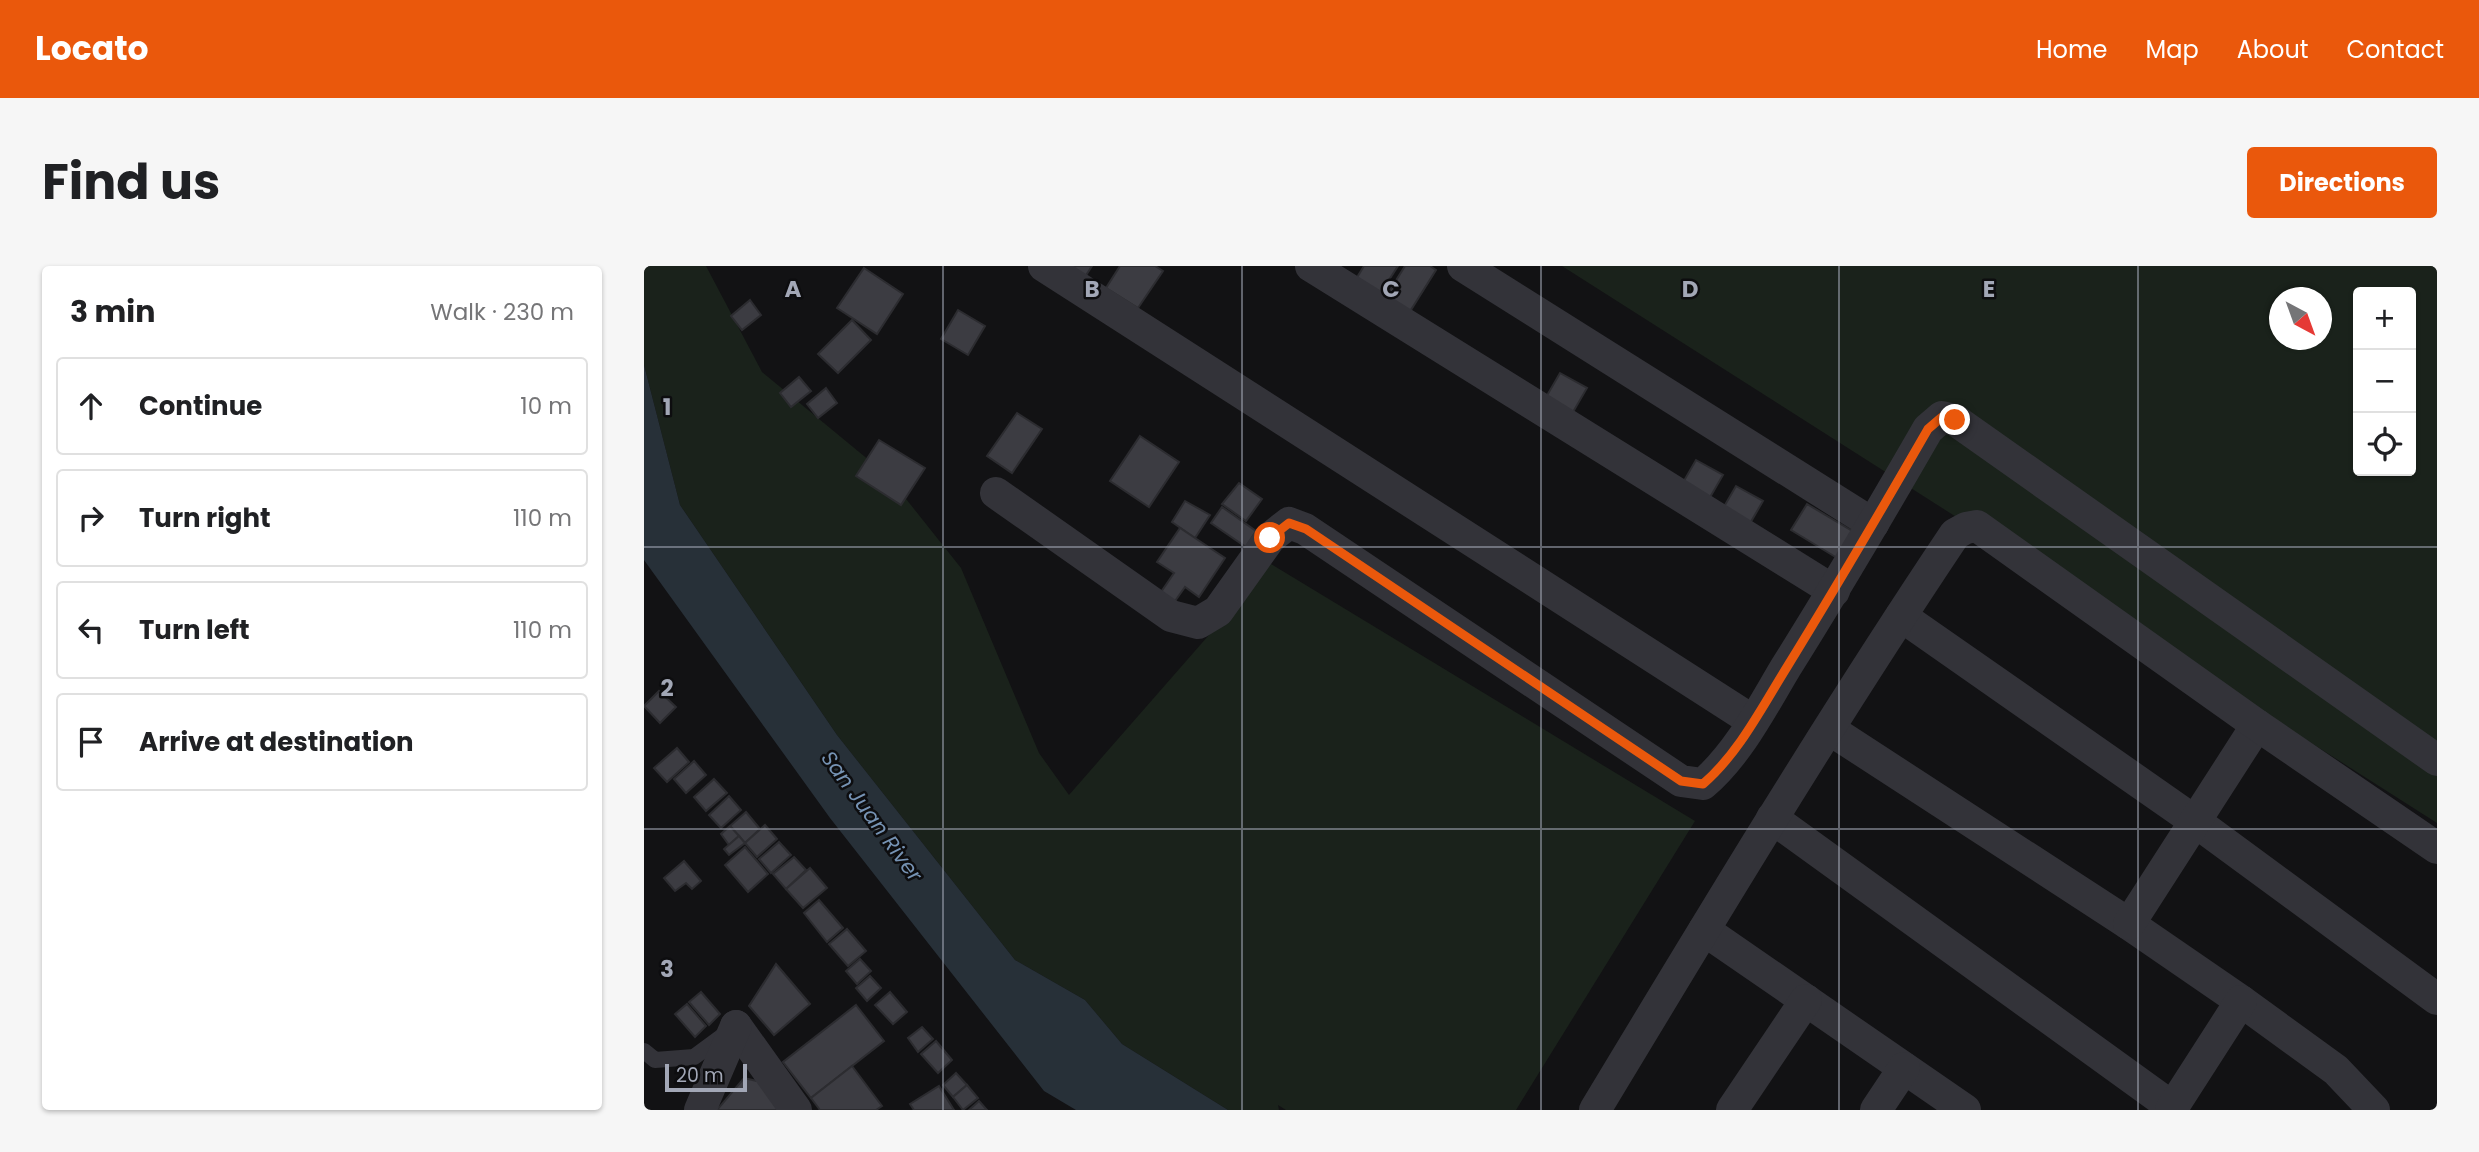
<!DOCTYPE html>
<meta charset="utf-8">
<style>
:root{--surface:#fff;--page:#f6f6f6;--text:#202124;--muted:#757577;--line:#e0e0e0;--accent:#ea580c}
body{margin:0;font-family:Poppins,sans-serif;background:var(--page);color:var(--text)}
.controls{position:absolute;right:21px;top:21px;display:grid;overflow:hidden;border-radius:7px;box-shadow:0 2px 5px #0004}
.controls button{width:63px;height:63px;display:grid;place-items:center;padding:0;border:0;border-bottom:2px solid var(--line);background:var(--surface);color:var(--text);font:35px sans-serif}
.compass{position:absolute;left:1625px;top:21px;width:63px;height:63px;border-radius:50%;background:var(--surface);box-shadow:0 2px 5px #0004;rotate:139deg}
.scale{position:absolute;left:21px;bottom:18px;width:82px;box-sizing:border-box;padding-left:7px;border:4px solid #a2a7b6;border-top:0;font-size:19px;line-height:24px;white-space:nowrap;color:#a2a7b6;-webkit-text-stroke:5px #0d0d0f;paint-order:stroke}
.stop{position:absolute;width:21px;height:21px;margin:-16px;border:5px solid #ea580c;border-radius:50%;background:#fff}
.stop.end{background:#ea580c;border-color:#fff;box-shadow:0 2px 7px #0008}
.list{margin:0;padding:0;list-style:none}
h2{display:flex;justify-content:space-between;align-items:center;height:91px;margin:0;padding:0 28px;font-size:30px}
h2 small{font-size:23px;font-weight:400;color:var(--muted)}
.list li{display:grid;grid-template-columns:46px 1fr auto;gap:21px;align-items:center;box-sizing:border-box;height:98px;margin:0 14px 14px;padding:0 14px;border:2px solid var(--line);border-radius:7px}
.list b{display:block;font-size:26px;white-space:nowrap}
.list em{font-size:23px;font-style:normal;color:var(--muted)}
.icon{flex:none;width:38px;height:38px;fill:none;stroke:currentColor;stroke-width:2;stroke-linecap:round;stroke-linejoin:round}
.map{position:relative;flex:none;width:1793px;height:844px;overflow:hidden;border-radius:7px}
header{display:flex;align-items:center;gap:42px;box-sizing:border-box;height:98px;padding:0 35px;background:var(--accent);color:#fff}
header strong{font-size:33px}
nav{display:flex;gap:38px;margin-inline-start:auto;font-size:24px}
.intro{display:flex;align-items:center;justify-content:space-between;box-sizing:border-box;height:168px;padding:0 42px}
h1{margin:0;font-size:49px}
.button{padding:18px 32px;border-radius:7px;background:var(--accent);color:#fff;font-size:24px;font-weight:700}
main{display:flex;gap:42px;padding:0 42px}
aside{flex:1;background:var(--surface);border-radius:7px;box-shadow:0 2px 5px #0004}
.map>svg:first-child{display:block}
.green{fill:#1a221b;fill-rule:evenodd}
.water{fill:#273038}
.building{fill:#3c3c42;stroke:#2c2c30;stroke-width:2}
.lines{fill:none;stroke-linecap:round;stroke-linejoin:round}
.service{stroke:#333339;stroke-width:16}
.minor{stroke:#333339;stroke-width:32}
.route{stroke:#ea580c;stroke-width:9}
.grid{fill:none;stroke:#a2a7b6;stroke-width:2;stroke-opacity:0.55}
.labels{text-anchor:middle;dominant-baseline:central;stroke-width:5;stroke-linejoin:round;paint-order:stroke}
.water-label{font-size:21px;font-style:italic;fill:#7693b4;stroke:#0d0d0f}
.grid-label{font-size:23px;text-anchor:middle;font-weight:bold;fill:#a2a7b6;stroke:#0d0d0f;stroke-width:5;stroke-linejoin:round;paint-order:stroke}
</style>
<header>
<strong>Locato</strong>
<nav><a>Home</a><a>Map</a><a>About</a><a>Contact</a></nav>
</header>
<div class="intro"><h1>Find us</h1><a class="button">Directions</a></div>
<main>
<aside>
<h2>3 min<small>Walk · 230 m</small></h2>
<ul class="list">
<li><svg class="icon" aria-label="ahead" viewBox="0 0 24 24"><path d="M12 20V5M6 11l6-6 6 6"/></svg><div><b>Continue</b></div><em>10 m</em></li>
<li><svg class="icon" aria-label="right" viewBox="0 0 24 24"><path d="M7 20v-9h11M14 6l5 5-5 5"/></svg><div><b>Turn right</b></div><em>110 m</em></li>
<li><svg class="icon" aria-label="left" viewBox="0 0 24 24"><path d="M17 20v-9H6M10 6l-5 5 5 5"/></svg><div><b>Turn left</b></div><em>110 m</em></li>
<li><svg class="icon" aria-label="arrive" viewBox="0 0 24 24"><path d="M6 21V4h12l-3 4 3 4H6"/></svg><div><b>Arrive at destination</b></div></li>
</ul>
</aside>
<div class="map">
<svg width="1793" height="844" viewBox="0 0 1793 844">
<rect width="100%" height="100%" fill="#121214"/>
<g class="green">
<polygon points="0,0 62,0 118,106 243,209 317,302 395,487 425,529 627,298 1051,555 872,844 642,844 634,839 635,844 584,844 478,778 441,734 371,694 193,469 36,239 0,99"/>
<path d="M918,0H1793V557ZM1714,26H1767V205H1714ZM1636,32H1678V74H1636Z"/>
</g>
<polygon class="water" points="0,99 36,239 193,469 371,694 441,734 478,778 584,844 432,844 400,825 186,552 0,294"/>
<g class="building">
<polygon points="412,0 448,0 439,14"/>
<polygon points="476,0 511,0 519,5 494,42 462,22"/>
<polygon points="720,0 754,0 736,28 712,13"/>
<polygon points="761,0 786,0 792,4 765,47 741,32"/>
<polygon points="220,2 259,28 233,68 193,42"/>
<polygon points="106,34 117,49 98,64 87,50"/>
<polygon points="314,44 341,60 324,89 297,73"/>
<polygon points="208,54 227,74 194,107 174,88"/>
<polygon points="916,107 943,122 925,153 898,138"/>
<polygon points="155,111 167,125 147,141 136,127"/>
<polygon points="182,122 193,137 174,152 163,138"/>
<polygon points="373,147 398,163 368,207 343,190"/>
<polygon points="496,170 535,196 505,241 466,215"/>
<polygon points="235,174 281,202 257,239 212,210"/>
<polygon points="1052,194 1079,209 1061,240 1034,225"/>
<polygon points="595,217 618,233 602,255 578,238"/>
<polygon points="1092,220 1119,235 1101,266 1074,251"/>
<polygon points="541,235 566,249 551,272 528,256"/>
<polygon points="1163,238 1220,272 1203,298 1147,264"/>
<polygon points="578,241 612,265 602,281 567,257"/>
<polygon points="536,262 581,292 555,331 541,321 529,338 515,329 530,307 513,296"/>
<polygon points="15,425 32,441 16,457 0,440"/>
<polygon points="33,482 45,496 23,516 10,502"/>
<polygon points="50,495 62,509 42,527 30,513"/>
<polygon points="70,513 83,527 62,545 50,531"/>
<polygon points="85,530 97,544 77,562 65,549"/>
<polygon points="102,546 116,563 101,577 86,560"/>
<polygon points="121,559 133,573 113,591 101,577"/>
<polygon points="86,560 95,570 85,579 77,568"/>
<polygon points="95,570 101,577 85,589 80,583"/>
<polygon points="135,576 147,589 127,607 115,593"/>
<polygon points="101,581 124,608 104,626 81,599"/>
<polygon points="150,591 162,604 142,623 129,608"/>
<polygon points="40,595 57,615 48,623 42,617 31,625 20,612"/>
<polygon points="166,602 183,622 159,642 142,623"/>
<polygon points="175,634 199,662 183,676 160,647"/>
<polygon points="203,663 222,685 204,700 185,678"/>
<polygon points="216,693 227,705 213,718 202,705"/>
<polygon points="132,698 166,738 130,769 105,740"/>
<polygon points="226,710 237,722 223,735 212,722"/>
<polygon points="57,726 76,748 65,759 45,736"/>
<polygon points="246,726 263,746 249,758 231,739"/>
<polygon points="43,738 62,760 51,771 31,748"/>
<polygon points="212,739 240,775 167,832 139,796"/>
<polygon points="278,761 289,773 274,786 264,772"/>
<polygon points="292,775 308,794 294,807 277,788"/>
<polygon points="208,800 238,840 232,844 176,844 167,832"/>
<polygon points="312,807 323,819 309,831 299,819"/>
<polygon points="100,812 117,816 141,844 73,844"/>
<polygon points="323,819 334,832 319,844 309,831"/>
<polygon points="295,820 310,844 270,844 266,838"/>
<polygon points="335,835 343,844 325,844"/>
</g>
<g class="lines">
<polyline class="service" points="0,785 11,794 50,791 84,766"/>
<g class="minor">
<polyline points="400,0 1109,455"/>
<polyline points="667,0 1190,325"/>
<polyline points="819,0 1229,258"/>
<path d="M352,227L527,350L554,357L574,345L626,272L645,257L661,263L1037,515L1059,518C1095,487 1118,441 1142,401C1191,323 1238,243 1284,163L1298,151L1311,154L1793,494"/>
<polyline points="1257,350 1552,556 1793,733"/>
<polyline points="1185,463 1485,658 1597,735 1692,804 1730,844"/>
<polyline points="1128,552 1528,841"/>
<polyline points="1485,658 1613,459"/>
<polyline points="1060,664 1321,844"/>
<polyline points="92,760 152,844"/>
<polyline points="56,844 92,760"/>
<path d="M951,844C1068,650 1185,456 1311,268L1322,262L1333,260L1613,459L1793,582"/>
<polyline points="1088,844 1162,734"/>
<polyline points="1232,844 1260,802"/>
<polyline points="1527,844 1597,735"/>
</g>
</g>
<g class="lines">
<path class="route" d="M626,272L645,257L662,263L1037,515L1059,518C1095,487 1118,441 1143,401C1191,323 1238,243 1284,163L1298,151L1311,154"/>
</g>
<path class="grid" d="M299,0V844M598,0V844M897,0V844M1195,0V844M1494,0V844M0,281H1793M0,563H1793"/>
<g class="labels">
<g class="water-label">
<text transform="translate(228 550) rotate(54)">San Juan River</text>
</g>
</g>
<g class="grid-label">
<text x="149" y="31">A</text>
<text x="448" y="31">B</text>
<text x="747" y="31">C</text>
<text x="1046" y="31">D</text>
<text x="1345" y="31">E</text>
<text x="23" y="149">1</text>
<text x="23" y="430">2</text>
<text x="23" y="711">3</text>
</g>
</svg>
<div class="controls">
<button>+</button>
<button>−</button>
<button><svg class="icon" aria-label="locate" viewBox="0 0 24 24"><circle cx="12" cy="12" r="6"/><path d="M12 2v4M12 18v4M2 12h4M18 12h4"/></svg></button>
</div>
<svg class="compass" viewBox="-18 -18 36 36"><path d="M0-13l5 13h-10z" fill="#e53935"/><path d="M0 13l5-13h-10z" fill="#757577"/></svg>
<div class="scale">20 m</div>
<div class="stop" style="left:626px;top:272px"></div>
<div class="stop end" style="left:1311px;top:154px"></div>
</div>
</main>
